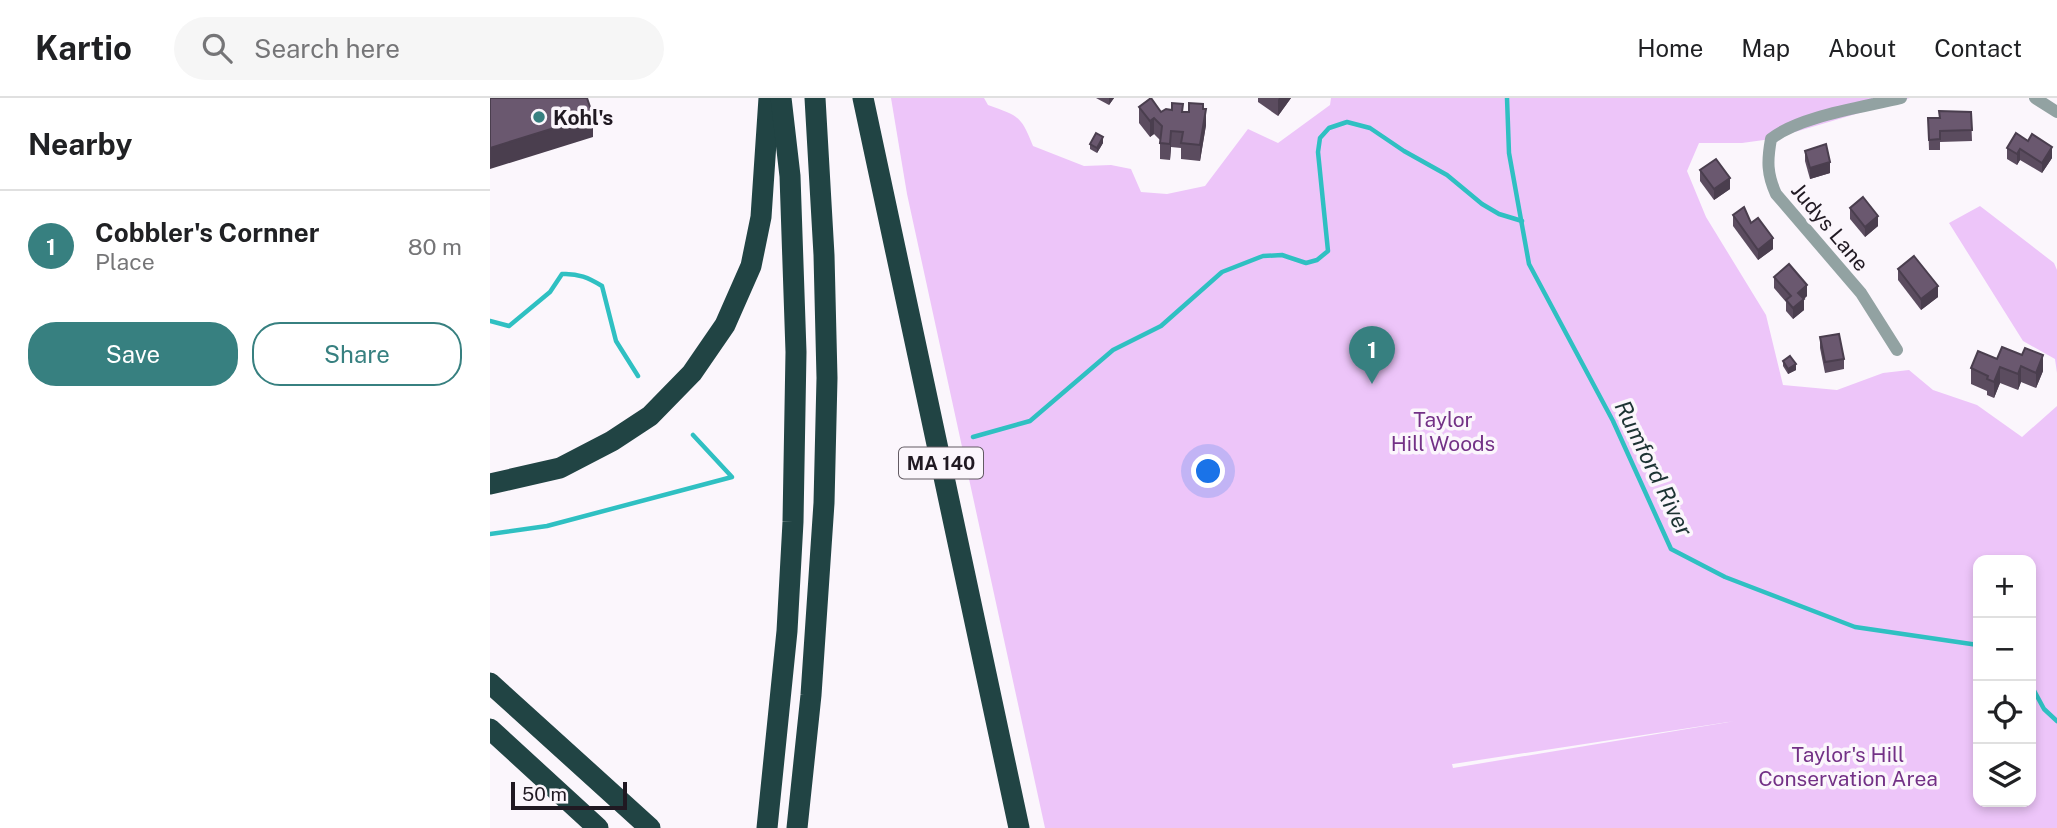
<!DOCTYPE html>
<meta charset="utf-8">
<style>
:root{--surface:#fff;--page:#f6f6f6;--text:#202124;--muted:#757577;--line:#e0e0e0;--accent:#378080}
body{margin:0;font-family:"Public Sans",sans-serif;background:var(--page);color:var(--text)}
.controls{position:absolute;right:21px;bottom:21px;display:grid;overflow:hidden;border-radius:14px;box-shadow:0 4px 10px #0003}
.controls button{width:63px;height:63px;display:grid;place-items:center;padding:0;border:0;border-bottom:2px solid var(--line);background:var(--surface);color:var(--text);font:35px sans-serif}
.scale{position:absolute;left:21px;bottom:18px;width:116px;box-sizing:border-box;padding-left:7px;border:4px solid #201922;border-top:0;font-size:19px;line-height:24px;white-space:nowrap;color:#201922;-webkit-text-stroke:5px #fbf6fc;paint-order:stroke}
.you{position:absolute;left:719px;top:374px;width:24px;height:24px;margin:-18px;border:5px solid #fff;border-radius:50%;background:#1a73e8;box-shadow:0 0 0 10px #1a73e833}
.badge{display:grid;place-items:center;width:46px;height:46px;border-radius:50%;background:var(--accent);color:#fff;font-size:23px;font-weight:700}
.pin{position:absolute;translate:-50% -58px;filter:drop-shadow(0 2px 4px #0008)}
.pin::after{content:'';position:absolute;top:37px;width:24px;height:21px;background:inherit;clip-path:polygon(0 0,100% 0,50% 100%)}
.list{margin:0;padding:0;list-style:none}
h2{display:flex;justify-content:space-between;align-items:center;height:91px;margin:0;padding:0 28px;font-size:30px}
h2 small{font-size:23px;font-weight:400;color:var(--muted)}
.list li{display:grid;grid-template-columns:46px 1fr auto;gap:21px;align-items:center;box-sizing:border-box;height:112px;padding:0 28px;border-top:2px solid var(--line)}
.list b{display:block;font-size:26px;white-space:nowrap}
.list p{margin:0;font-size:23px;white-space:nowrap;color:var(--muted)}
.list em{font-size:23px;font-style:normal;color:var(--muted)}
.actions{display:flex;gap:14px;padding:21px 28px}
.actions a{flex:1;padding:16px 0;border:2px solid var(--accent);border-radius:28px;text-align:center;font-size:24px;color:var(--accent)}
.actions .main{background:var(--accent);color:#fff}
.icon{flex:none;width:38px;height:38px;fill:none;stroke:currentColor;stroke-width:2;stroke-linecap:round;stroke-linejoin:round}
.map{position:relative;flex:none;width:1567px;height:730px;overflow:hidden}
header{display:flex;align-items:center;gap:42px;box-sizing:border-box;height:98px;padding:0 35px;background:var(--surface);border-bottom:2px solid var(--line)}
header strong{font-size:33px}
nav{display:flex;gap:38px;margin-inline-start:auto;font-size:24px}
.search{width:490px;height:63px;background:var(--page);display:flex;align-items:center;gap:18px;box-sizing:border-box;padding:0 24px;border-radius:38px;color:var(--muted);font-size:26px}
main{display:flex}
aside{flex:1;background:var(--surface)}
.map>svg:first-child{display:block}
.green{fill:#edc5f9;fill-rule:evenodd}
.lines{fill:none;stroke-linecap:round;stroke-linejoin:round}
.stream{stroke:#2fc0c2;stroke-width:4.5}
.minor{stroke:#92a2a2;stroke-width:12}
.motorway{stroke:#214444;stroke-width:21}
.wall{fill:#5b4c5f}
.shaded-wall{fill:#4a3e4e}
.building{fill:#6a586f;stroke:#4a3e4e;stroke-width:2}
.poi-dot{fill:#378080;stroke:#fbf6fc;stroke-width:2.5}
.labels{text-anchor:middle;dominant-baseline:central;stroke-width:7;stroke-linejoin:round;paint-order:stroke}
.shield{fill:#fbf6fc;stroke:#625b63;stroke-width:2}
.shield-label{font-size:19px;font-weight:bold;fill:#201922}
.poi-label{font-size:21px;font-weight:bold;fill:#201922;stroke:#fbf6fc;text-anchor:start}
.street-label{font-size:21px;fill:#201922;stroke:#fbf6fc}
.park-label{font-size:21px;fill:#733186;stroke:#fbf6fc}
.water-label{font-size:23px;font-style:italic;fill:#1c3333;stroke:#fbf6fc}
</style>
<header>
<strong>Kartio</strong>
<div class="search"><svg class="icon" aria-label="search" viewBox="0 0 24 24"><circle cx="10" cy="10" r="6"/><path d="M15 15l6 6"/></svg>Search here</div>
<nav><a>Home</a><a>Map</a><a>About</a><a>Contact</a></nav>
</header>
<main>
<aside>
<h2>Nearby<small></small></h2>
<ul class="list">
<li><span class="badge">1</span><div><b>Cobbler's Cornner</b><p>Place</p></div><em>80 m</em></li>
</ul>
<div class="actions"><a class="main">Save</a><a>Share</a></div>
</aside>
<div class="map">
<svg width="1567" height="730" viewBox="0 0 1567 730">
<rect width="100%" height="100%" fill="#fbf6fc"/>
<g class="green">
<path d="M401,0H494L498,7C529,18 531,18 543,48L594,68L621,67L641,71L651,94L677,96L715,88L758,31L788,45L840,7L841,0H1420L1281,41L1252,45H1209L1197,73L1216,119L1276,217L1293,287L1347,292L1393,275L1419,272L1443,292L1487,307L1532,339L1567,308V730H555L417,96ZM1488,462H1541V704H1488ZM1245,623L963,670L962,666H963Z"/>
<polygon points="1490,108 1564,165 1567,172 1567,275 1565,261 1533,243 1459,125"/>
</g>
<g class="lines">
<g class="stream">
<polyline points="1017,0 1019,55 1039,166 1123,323 1181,451 1235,479 1365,529 1488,547"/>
<path d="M0,223L19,228L60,194L72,176C88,175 99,180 112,188L126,243L148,278"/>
<polyline points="483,339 540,323 623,252 671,228 732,174 773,158 792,157 816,165 827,162 838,153 828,54 830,40 839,30 857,24 880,30 914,53 957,77 992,106 1009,116 1032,123"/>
<polyline points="0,436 57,428 242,379 203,337"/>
<polyline points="1541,587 1554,611 1567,623"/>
</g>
<g class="minor">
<polyline points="1545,0 1567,14"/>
<path d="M1407,252L1371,195L1286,96C1277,76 1277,63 1281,41C1309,18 1375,9 1411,0"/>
</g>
<g class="motorway">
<polyline points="373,0 529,730"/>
<polyline points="0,386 70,370 122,343 160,318 202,275 235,227 261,168 271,119 279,0"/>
<polyline points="0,585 160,730"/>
<polyline points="0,631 108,730"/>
<polyline points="277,730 297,533 303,424 306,254 300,78 291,0"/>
<polyline points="307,730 321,597 334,405 337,280 334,157 325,0"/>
</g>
</g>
<g class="wall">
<polygon points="606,0 624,0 619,7"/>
<polygon points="768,0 801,0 788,18 768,4"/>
<polygon points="649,9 671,14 699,14 713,11 716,27 710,63 691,61 691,50 681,49 680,62 670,61 670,42 664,36 660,39 649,25"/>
<polygon points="1481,14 1482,43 1450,44 1450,52 1439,52 1438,20 1450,20"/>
<polygon points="1526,35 1562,60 1552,75 1530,62 1527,67 1517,61 1517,50"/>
<polygon points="613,45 607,55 600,51 600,46"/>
<polygon points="1315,53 1340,75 1320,81 1315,63"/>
<polygon points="1210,72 1240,91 1224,102 1210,83"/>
<polygon points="1360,110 1388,128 1375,139 1360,121"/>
<polygon points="1243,117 1261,125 1283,151 1268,162 1243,128"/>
<polygon points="1408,171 1448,199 1431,212 1408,182"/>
<polygon points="1284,179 1317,198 1314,201 1314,212 1303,221 1296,213 1296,204 1284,190"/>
<polygon points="1330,239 1354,261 1354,271 1335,275 1330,250"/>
<polygon points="1507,261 1553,273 1546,290 1531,284 1528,292 1510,285 1504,300 1497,297 1497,293 1481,286 1481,270"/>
<polygon points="1293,263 1306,272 1298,276 1293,268"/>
</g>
<g class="shaded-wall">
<polygon points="619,0 624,0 619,7"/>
<polygon points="789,0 801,0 788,18 788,2"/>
<polygon points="716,11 716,27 710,63 710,47"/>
<polygon points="103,18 103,39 0,71 0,50"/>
<polygon points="664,20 664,36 660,39 660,23"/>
<polygon points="681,33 681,49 680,62 680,46"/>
<polygon points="613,39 613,45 607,55 607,50"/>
<polygon points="1562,49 1562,60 1552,75 1552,65"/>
<polygon points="1530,51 1530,62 1527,67 1527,56"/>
<polygon points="1340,64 1340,75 1320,81 1320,70"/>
<polygon points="1240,80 1240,91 1224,102 1224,91"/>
<polygon points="1388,118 1388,128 1375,139 1375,129"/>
<polygon points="1283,140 1283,151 1268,162 1268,152"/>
<polygon points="1317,187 1317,198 1308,205 1308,195"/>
<polygon points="1448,188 1448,199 1431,212 1431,201"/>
<polygon points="1314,201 1314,212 1303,221 1303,210"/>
<polygon points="1553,257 1553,273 1546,290 1546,275"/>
<polygon points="1306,266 1306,272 1298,276 1298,271"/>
<polygon points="1531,268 1531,284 1528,292 1528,276"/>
<polygon points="1510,269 1510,285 1504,300 1504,284"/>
</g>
<g class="building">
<polygon points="0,0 97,0 103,18 0,50"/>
<polygon points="661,0 671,14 676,11 682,12 682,5 693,6 692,14 699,14 699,5 713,6 713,11 716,11 710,47 691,45 693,34 681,33 680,46 670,45 672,28 664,20 660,23 649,9"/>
<polygon points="1449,13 1481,14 1482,32 1450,33 1450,41 1439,42 1438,20 1450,20"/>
<polygon points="606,35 613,39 607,50 600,46"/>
<polygon points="1526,35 1538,43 1542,36 1562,49 1552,65 1530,51 1527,56 1517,50"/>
<polygon points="1336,46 1340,64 1320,70 1315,53"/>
<polygon points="1226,61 1240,80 1224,91 1210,72"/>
<polygon points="1373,99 1388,118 1375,129 1360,110"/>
<polygon points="1254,109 1261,125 1268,120 1283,140 1268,152 1243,117"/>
<polygon points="1424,158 1448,188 1431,201 1408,171"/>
<polygon points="1299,166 1317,187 1308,195 1314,201 1303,210 1296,202 1301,198 1284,179"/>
<polygon points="1349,236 1354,261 1335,264 1330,239"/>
<polygon points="1512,249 1532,257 1535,250 1553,257 1546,275 1531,268 1528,276 1510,269 1504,284 1497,281 1498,278 1481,270 1488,253 1507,261"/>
<polygon points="1300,258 1306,266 1298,271 1293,263"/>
</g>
<circle class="poi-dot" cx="49" cy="19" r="7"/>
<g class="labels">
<rect class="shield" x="409" y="349.5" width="84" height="31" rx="5"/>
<g class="shield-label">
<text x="451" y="365">MA 140</text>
</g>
<g class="poi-label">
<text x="63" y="19">Kohl's</text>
</g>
<g class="street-label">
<text transform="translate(1340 129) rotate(50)">Judys Lane</text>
</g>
<g class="park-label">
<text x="953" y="321">Taylor<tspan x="953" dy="24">Hill Woods</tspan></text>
<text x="1358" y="656">Taylor's Hill<tspan x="1358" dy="24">Conservation Area</tspan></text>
</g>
<g class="water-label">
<text transform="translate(1164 370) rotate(64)">Rumford River</text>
</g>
</g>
</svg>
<div class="controls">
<button>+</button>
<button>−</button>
<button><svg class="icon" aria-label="locate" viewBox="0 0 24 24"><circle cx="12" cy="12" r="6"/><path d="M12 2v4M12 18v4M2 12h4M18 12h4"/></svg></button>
<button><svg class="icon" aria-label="layers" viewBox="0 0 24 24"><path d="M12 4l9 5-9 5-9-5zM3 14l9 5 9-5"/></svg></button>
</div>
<div class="scale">50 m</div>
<div class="you"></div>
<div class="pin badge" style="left:882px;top:286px">1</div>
</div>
</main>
